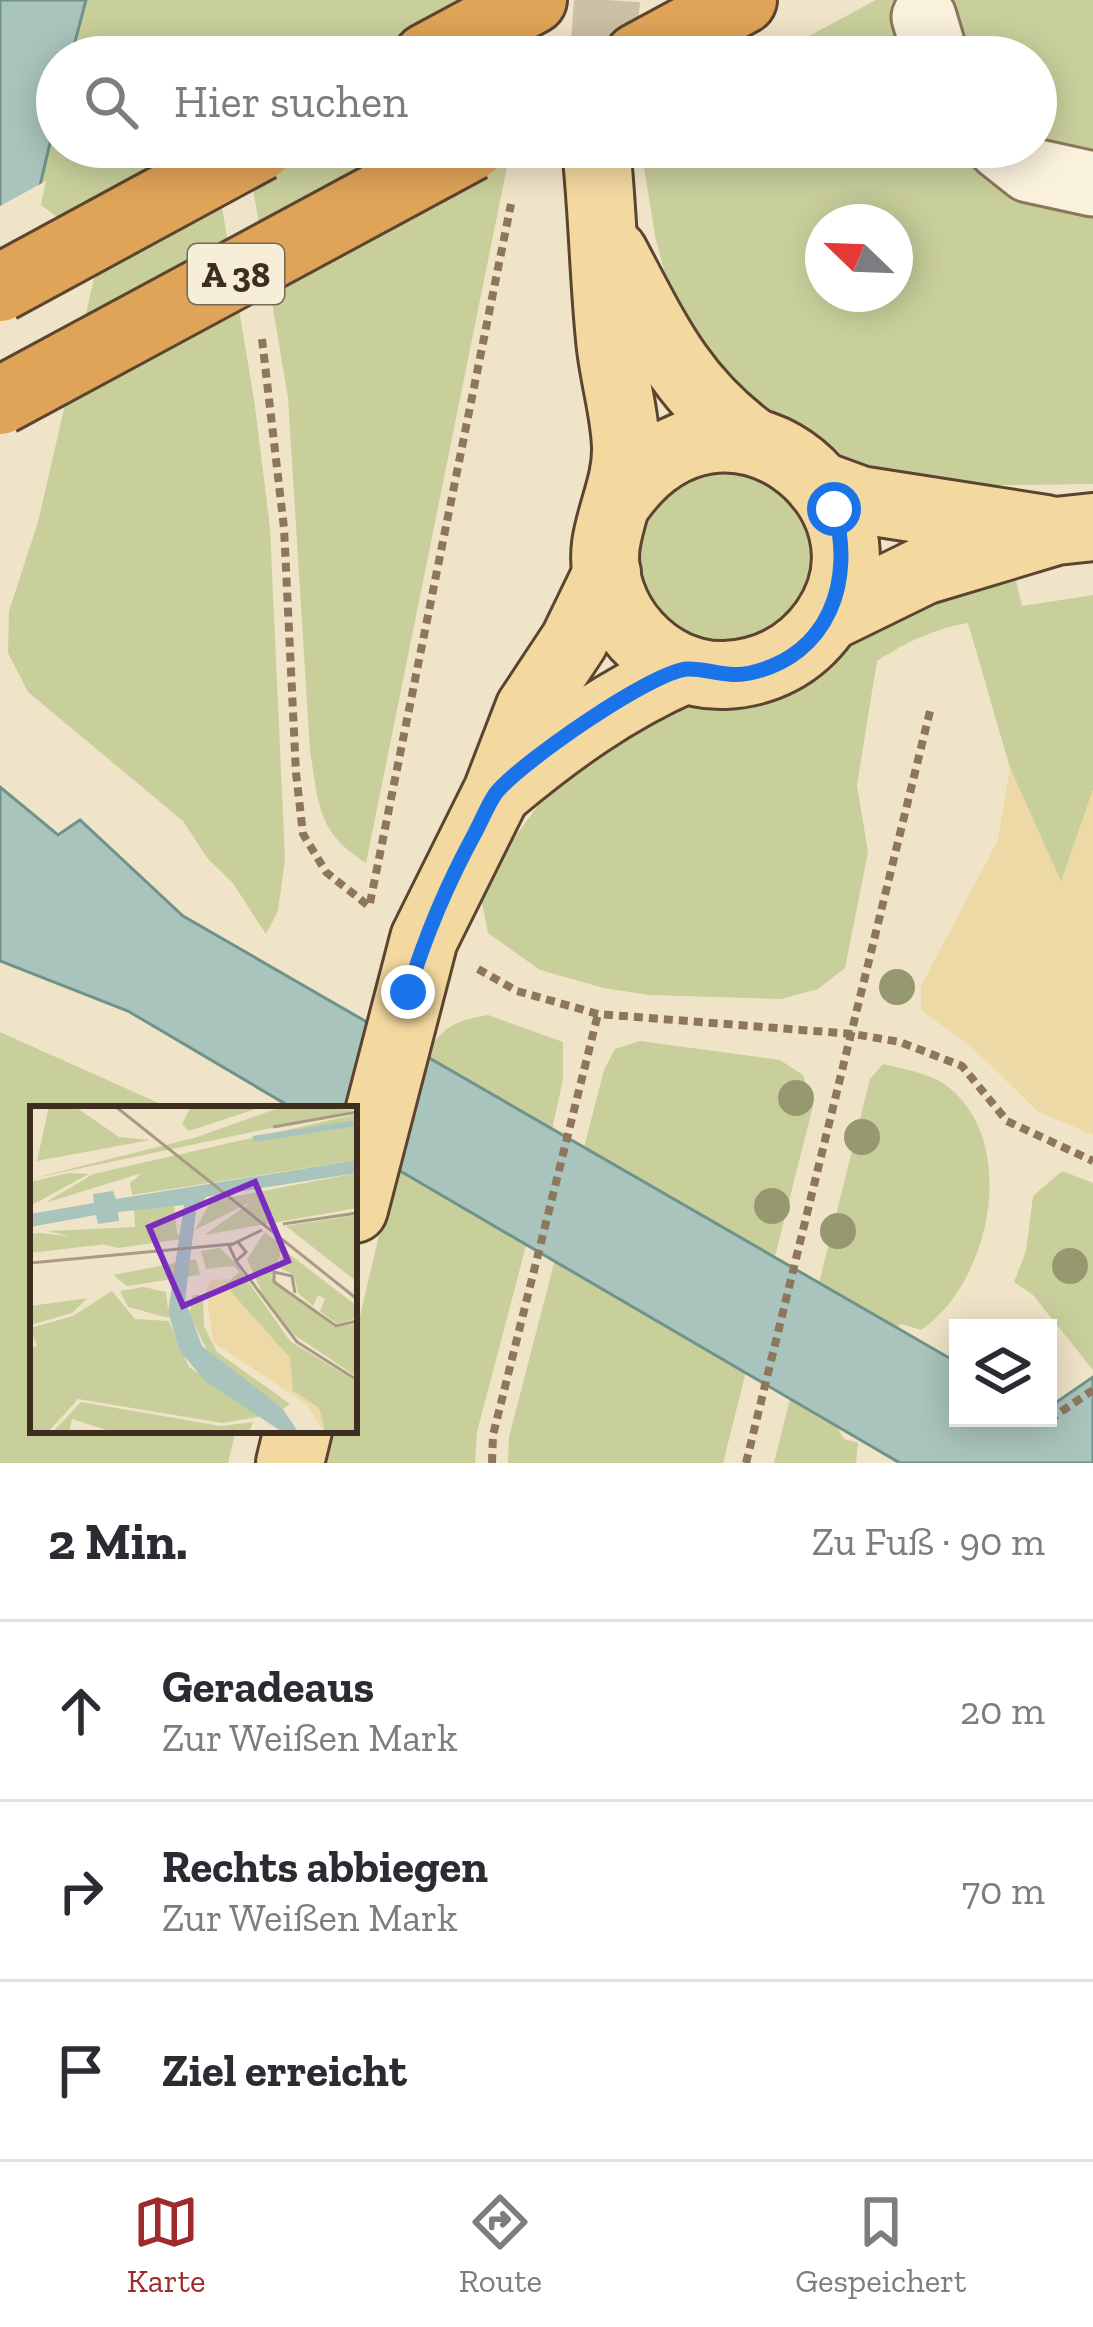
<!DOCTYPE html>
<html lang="de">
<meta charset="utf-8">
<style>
:root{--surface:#fff;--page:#f7f7f7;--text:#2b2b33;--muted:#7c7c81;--line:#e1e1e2;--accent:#9e2a2b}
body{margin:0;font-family:"Zilla Slab",serif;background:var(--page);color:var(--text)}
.controls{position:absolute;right:36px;bottom:36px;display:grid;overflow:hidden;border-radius:0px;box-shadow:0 6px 30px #0003}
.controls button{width:108px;height:108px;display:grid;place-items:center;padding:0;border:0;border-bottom:3px solid var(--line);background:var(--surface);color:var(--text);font:60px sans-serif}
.compass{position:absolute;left:805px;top:204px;width:108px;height:108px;border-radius:50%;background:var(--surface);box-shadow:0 6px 30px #0003;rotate:293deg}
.stop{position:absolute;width:36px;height:36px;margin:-27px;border:9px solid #1a73e8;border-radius:50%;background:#fff}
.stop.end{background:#1a73e8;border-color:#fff;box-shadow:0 3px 12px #0008}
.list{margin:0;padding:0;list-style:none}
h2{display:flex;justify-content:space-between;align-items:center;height:156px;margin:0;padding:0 48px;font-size:51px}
h2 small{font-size:39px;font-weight:400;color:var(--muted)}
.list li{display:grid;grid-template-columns:78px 1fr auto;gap:36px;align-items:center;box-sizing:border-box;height:180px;padding:0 48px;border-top:3px solid var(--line)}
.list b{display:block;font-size:45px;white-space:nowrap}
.list p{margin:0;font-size:39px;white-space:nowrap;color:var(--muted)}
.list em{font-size:39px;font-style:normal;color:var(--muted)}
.icon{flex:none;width:66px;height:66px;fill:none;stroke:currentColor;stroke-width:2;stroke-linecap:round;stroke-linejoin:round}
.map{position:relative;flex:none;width:1093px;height:1463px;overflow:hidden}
.search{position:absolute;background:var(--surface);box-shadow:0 6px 30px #0003;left:36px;right:36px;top:36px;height:132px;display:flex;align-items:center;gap:30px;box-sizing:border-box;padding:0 42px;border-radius:66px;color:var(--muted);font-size:45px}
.sheet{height:696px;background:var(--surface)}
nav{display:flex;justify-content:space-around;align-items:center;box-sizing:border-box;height:168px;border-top:3px solid var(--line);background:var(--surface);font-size:33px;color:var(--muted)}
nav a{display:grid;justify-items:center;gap:6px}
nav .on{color:var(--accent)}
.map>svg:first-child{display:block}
.green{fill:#c9cf9b;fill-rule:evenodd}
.sand{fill:#ecd9a5}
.water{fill:#a9c4bc;stroke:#6f938a;stroke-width:3}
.pier{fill:#f0e4c8}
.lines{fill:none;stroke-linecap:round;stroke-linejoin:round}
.major-tunnel{stroke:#ccc0a6;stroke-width:66;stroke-dasharray:66 33;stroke-linecap:butt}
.minor-casing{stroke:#8d765c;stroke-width:69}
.major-casing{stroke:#5b4430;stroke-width:72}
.highway-casing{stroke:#5b4430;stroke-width:72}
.path{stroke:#8d765c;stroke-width:8;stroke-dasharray:9 6;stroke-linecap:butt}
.minor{stroke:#faf1dc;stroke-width:63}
.major{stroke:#f3d9a0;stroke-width:66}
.highway{stroke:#e0a458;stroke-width:66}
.highway-bridge-casing{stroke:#5b4430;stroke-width:72;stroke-linecap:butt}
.highway-bridge{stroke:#e0a458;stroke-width:66}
.tree{fill:#96986f}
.route{stroke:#1a73e8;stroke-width:15}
.labels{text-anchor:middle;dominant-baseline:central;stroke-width:10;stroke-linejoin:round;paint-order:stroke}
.shield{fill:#f7eed8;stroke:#756857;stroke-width:3}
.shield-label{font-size:36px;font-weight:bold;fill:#3d2e20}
.inset-river{fill:none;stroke:#a9c4bc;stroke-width:6}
.inset-road{fill:none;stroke:#a89b85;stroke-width:3}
.view{fill:#7b2cbf;fill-opacity:0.15;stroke:#7b2cbf;stroke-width:6}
.inset-edge{fill:none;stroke:#3d2e20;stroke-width:6}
</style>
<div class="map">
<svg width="1093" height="1463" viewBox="0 0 1093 1463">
<rect width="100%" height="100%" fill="#f0e4c8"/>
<g class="green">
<polygon points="86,0 543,0 531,57 71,57"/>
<polygon points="876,0 911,0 919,57 770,57"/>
<polygon points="942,0 1093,0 1093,154 1036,147 1036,57 956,57"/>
<polygon points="57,113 57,147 212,147 254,399 270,528 285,859 278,911 266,934 232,882 208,859 183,821 28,692 8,653 9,611 38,522 101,248 35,201"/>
<path d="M246,147H511L366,863C317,832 319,805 310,751L288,398Z"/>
<path d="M641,147H970L1093,213V484L942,486L858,466L803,429L742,400L672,300L655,236ZM823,222H895V294H823Z"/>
<circle cx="722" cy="555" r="89"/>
<path d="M1016,581L1022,606L1093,595V790L1061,883L1010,768L968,623C933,629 906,642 877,661L857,785L868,852L845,968L818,989L781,999L649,995L604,988L540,970L488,933L481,897L504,852L572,759L640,718L689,708L739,705L860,631L943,596Z"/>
<path d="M488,1015L563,1042V1079L532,1223L477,1432L475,1463H323L332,1430H354V1341L418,1071C436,1033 446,1022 488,1015Z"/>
<polygon points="0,1032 172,1109 33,1109 33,1430 236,1430 228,1463 0,1463"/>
<polygon points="640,1041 780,1060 803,1075 813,1106 723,1463 508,1463 509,1437 604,1070 615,1049"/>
<path d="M883,1064C907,1070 933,1073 952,1090C1019,1149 989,1284 921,1330L901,1324L890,1331L837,1427L844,1439L858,1443L856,1463H774L870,1079Z"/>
<polygon points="1062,1171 1093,1183 1093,1370 1033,1295 1014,1282 1026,1251 1033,1196"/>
</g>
<polygon class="sand" points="1010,768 1061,881 1093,790 1093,1135 1037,1111 974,1049 921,1010 921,986 998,840"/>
<g class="water">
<polygon points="0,0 86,0 71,57 57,57 57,113 0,356"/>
<polygon points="0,787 58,835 80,820 183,916 958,1363 958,1418 1048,1418 1048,1408 1093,1377 1093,1463 900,1463 354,1144 354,1109 294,1109 128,1011 0,961"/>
</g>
<polygon class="pier" points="46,181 6,358 0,362 0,206"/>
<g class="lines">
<polyline class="major-tunnel" points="603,57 607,0"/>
<defs>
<g id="minor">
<polyline points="924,17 936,57"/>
<polyline points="1000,147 1029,170 1093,184"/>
</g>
<g id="major">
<path d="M597,158C603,218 604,279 610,339C613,375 625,411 626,447C627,481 611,511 606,544C597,611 657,678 725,675C766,673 801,655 825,621C908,500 723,354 620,499"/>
<path d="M614,253C655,330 680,388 752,441"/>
<polyline points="819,485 860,500 1046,529"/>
<polyline points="827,618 923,571 1056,531 1093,527"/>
<path d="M500,790C559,741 615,700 686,669"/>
<polyline points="354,1209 424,939 497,792 529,709 574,641 607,573"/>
<polyline points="290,1463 298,1430"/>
</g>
<g id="highway">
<polyline points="427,57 533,0"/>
<polyline points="638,57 743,0"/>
</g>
</defs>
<use href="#minor" class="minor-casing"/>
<use href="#major" class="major-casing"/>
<use href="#highway" class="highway-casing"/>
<g class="path">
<polyline points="262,339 284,528 296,773 303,834 326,872 371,908"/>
<polyline points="370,903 511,204"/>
<polyline points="478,969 517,991 598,1014 853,1034 900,1042 962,1066 1007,1121 1093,1161"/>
<polyline points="1049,1420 1093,1390"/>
<polyline points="492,1463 493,1435 598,1014"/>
<polyline points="746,1463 931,707"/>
</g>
<use href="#minor" class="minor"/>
<use href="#major" class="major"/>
<use href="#highway" class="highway"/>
<defs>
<g id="highway-bridge">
<polyline points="0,288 260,147"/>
<polyline points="0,401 471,147"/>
</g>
</defs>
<use href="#highway-bridge" class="highway-bridge-casing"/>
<use href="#highway-bridge" class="highway-bridge"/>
</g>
<g class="tree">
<circle cx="897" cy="987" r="18"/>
<circle cx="796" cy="1098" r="18"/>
<circle cx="862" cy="1137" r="18"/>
<circle cx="772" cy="1206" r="18"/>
<circle cx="838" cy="1231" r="18"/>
<circle cx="1070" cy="1266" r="18"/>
</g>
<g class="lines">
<path class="route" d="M408,992C425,937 447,884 475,833C482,820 488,804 496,793C520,763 651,672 687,669C707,668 726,678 750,673C829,656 855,580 834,509"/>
</g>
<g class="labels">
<rect class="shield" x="188" y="244" width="96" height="60" rx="9"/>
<g class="shield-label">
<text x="236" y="274">A 38</text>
</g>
</g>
<g transform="translate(30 1106)">
<rect width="327" height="327" fill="#f0e4c8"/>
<path d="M19,0H44L89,31L120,34L7,55ZM161,0H235L159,25L152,18ZM254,0L327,4L0,73L164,32ZM327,8V54L102,89L100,77L112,67L15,97L63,68ZM38,67L59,68L0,100V76ZM327,67V102L174,129L221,96L165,124L181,95ZM144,96L147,128L165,131L88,142L18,125L105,121L104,104ZM327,109V176L256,120ZM235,126L254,141L241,171L304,221L327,218V271L263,228L234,191L217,153ZM9,127L46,131L77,138L0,147V128ZM190,142L206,158L260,235L327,276V327H295L289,302L247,275L260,252L194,180L209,166L204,160L176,163L171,145ZM254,144L327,200V212L307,218L290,205L295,193L288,189L283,200L268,187L264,169L248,161ZM166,153L170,169L97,180L83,169ZM114,181L136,186L139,212L98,201L90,185ZM82,185L105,213L139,215L159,261L233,310L192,317L48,293L17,327H0V242L7,240L0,222L43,210ZM163,189H173L174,220L187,246L260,298L253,303L181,252L159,208ZM58,192L42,207L0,219V200ZM51,296L191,320L223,316L219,327H86L42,313L39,327H22Z" fill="#c9cf9b"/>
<path d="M200,173L195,179L260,252L263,285L289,302L295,327L276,298L183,236L176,185L180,174Z" fill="#ecd9a5"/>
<path d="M327,54V67L176,91L166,105L155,194L172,240L252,302L269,327H254L175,275L150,245L138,206L154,99L88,106L89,115L68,118L66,109L0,121V108L64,97L63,88L83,85L86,93Z" fill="#a9c4bc"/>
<path class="inset-river" d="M223,33L327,17"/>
<path class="inset-road" d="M85,0L327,193M243,21L327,6M253,118L327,107M208,136L216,146L206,155L199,140L232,124M206,155L267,236L327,274M0,157L202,138M265,187L262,170L244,166V176L306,220L327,215"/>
<path class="view" d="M225,76L258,155L153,200L119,121Z"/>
<rect width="327" height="327" class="inset-edge"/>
</g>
</svg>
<div class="controls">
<button><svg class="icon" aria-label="layers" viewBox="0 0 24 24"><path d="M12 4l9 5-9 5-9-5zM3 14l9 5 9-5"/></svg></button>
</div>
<svg class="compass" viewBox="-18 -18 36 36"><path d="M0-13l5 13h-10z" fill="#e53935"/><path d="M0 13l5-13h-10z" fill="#7c7c81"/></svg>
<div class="stop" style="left:834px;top:509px"></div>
<div class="stop end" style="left:408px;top:992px"></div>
<div class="search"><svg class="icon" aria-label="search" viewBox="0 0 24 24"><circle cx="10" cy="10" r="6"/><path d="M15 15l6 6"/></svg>Hier suchen</div>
</div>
<section class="sheet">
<h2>2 Min.<small>Zu Fuß · 90 m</small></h2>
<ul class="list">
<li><svg class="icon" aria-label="ahead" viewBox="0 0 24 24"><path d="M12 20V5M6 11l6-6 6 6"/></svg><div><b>Geradeaus</b><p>Zur Weißen Mark</p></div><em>20 m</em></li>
<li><svg class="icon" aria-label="right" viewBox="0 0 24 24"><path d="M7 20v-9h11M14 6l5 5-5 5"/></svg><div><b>Rechts abbiegen</b><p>Zur Weißen Mark</p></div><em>70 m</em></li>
<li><svg class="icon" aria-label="arrive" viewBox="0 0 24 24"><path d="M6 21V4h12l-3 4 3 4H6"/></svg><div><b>Ziel erreicht</b></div></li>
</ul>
</section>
<nav>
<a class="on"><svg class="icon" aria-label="map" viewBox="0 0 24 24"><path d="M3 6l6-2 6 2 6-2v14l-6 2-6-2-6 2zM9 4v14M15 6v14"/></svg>Karte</a>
<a><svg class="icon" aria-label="directions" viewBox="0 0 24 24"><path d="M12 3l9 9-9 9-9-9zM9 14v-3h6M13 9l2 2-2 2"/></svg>Route</a>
<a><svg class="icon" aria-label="saved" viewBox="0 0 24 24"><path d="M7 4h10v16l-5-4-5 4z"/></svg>Gespeichert</a>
</nav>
